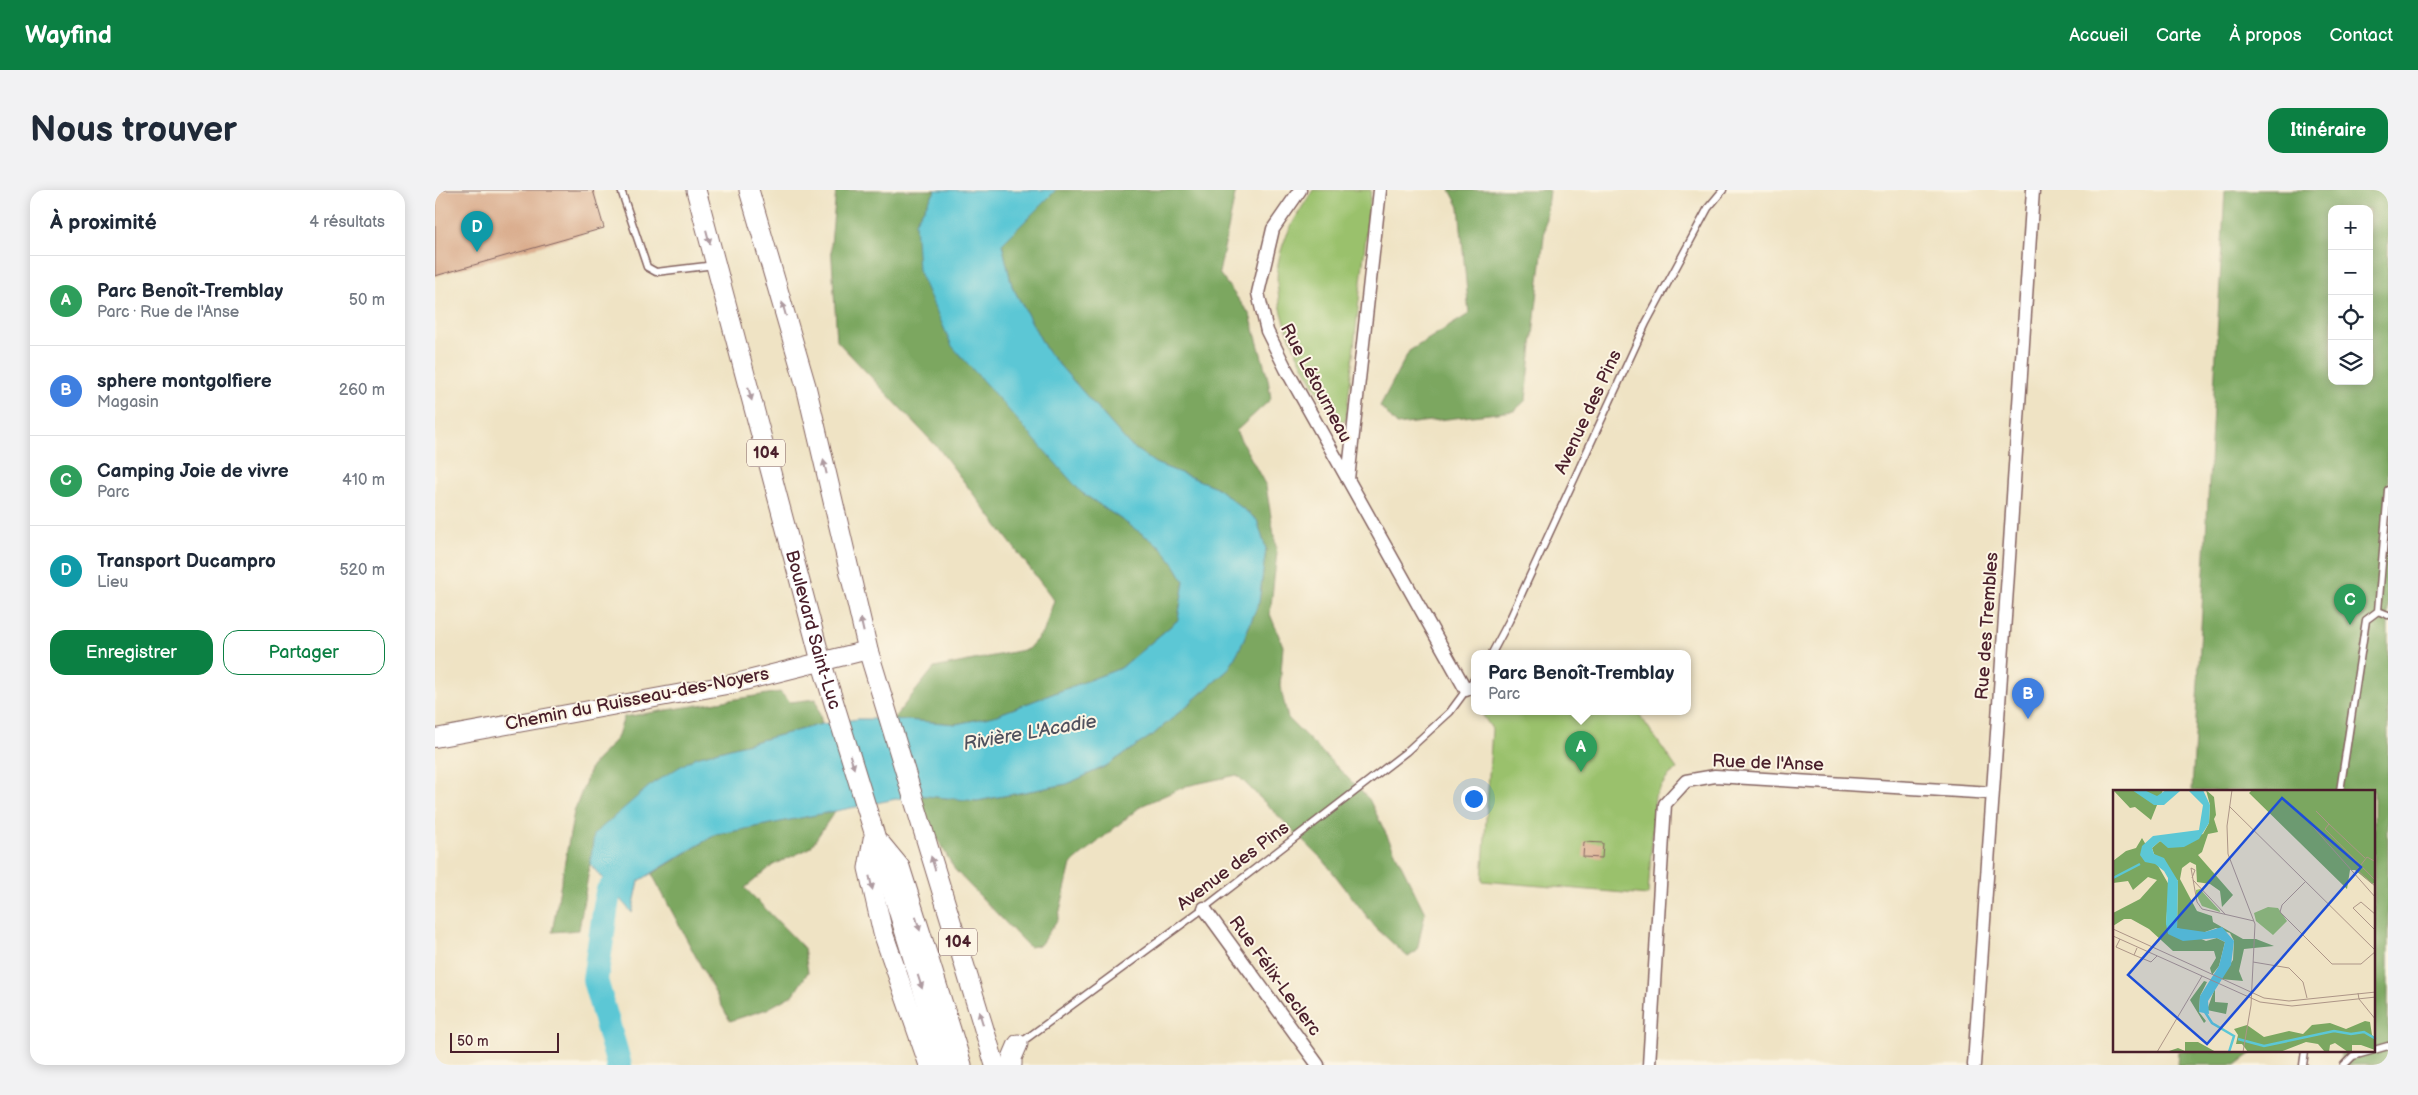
<!DOCTYPE html>
<html lang="fr">
<meta charset="utf-8">
<style>
:root{--surface:#fff;--page:#f2f2f3;--text:#1f2937;--muted:#747a83;--line:#e0e1e3;--accent:#0b8043}
body{margin:0;font-family:"Balsamiq Sans",sans-serif;background:var(--page);color:var(--text)}
.controls{position:absolute;right:15px;top:15px;display:grid;overflow:hidden;border-radius:10px;box-shadow:0 2px 12px #0003}
.controls button{width:45px;height:45px;display:grid;place-items:center;padding:0;border:0;border-bottom:1px solid var(--line);background:var(--surface);color:var(--text);font:25px sans-serif}
.scale{position:absolute;left:15px;bottom:12px;width:109px;box-sizing:border-box;padding-left:5px;border:2px solid #4a1f2b;border-top:0;font-size:14px;line-height:18px;white-space:nowrap;color:#4a1f2b;-webkit-text-stroke:4px #fcf5e5;paint-order:stroke}
.you{position:absolute;left:1038px;top:608px;width:18px;height:18px;margin:-12px;border:4px solid #fff;border-radius:50%;background:#1a73e8;box-shadow:0 0 0 8px #1a73e833}
.badge{display:grid;place-items:center;width:32px;height:32px;border-radius:50%;background:var(--accent);color:#fff;font-size:16px;font-weight:700}
.pin{position:absolute;translate:-50% -41px;filter:drop-shadow(0 1px 2px #0008)}
.pin::after{content:'';position:absolute;top:26px;width:18px;height:15px;background:inherit;clip-path:polygon(0 0,100% 0,50% 100%)}
.popup{position:absolute;left:1036px;top:460px;width:220px;height:65px;box-sizing:border-box;display:grid;place-content:center;border-radius:10px;background:var(--surface);filter:drop-shadow(0 1px 4px #0005);font-size:16px;white-space:nowrap;color:var(--muted)}
.popup b{font-size:19px;color:var(--text)}
.popup::after{content:'';position:absolute;left:50%;top:100%;margin-left:-10px;border:10px solid transparent;border-top-color:var(--surface)}
.list{margin:0;padding:0;list-style:none}
h2{display:flex;justify-content:space-between;align-items:center;height:65px;margin:0;padding:0 20px;font-size:21px}
h2 small{font-size:16px;font-weight:400;color:var(--muted)}
.list li{display:grid;grid-template-columns:32px 1fr auto;gap:15px;align-items:center;box-sizing:border-box;height:90px;padding:0 20px;border-top:1px solid var(--line)}
.list b{display:block;font-size:19px;white-space:nowrap}
.list p{margin:0;font-size:16px;white-space:nowrap;color:var(--muted)}
.list em{font-size:16px;font-style:normal;color:var(--muted)}
.actions{display:flex;gap:10px;padding:15px 20px}
.actions a{flex:1;padding:11px 0;border:1px solid var(--accent);border-radius:15px;text-align:center;font-size:18px;color:var(--accent)}
.actions .main{background:var(--accent);color:#fff}
.icon{flex:none;width:28px;height:28px;fill:none;stroke:currentColor;stroke-width:2;stroke-linecap:round;stroke-linejoin:round}
.map{position:relative;flex:none;width:1953px;height:875px;overflow:hidden;border-radius:15px}
header{display:flex;align-items:center;gap:30px;box-sizing:border-box;height:70px;padding:0 25px;background:var(--accent);color:#fff}
header strong{font-size:24px}
nav{display:flex;gap:28px;margin-inline-start:auto;font-size:18px}
.intro{display:flex;align-items:center;justify-content:space-between;box-sizing:border-box;height:120px;padding:0 30px}
h1{margin:0;font-size:35px}
.button{padding:12px 22px;border-radius:15px;background:var(--accent);color:#fff;font-size:18px;font-weight:700}
main{display:flex;gap:30px;padding:0 30px}
aside{flex:1;background:var(--surface);border-radius:15px;box-shadow:0 2px 12px #0003}
.map>svg:first-child{display:block}
.green{fill:#9ac16c;stroke:#72704c}
.forest{fill:#7ba760;stroke:#626346;fill-rule:evenodd}
.water{fill:#5cc7d5;stroke:#537380}
.lines{fill:none;stroke-linecap:round;stroke-linejoin:round}
.river{stroke:#5cc7d5;stroke-width:26}
.building{fill:#daad8e}
.lane-casing{stroke:#846461;stroke-width:9}
.street-casing{stroke:#846461;stroke-width:15}
.secondary-casing{stroke:#846461;stroke-width:20}
.primary-casing{stroke:#846461;stroke-width:21}
.lane{stroke:#fff;stroke-width:6}
.street{stroke:#fff;stroke-width:12}
.secondary{stroke:#fff;stroke-width:18}
.primary{stroke:#fff;stroke-width:19}
.oneway{fill:#ae9aa0}
.labels{text-anchor:middle;dominant-baseline:central;stroke-width:4;stroke-linejoin:round;paint-order:stroke}
.shield{fill:#fcf5e5;stroke:#7f5f63;stroke-width:1}
.shield-label{font-size:16px;font-weight:bold;fill:#4a1f2b}
.street-label{font-size:18px;fill:#4a1f2b;stroke:#fcf5e5}
.water-label{font-size:19px;font-style:italic;fill:#4f515e;stroke:#fcf5e5}
.inset-river{fill:none;stroke:#5cc7d5;stroke-width:2.5}
.inset-road{fill:none;stroke:#ad9587;stroke-width:1}
.view{fill:#1d4ed8;fill-opacity:0.15;stroke:#1d4ed8;stroke-width:2.5}
.inset-edge{fill:none;stroke:#4a1f2b;stroke-width:2.5}
</style>
<header>
<strong>Wayfind</strong>
<nav><a>Accueil</a><a>Carte</a><a>À propos</a><a>Contact</a></nav>
</header>
<div class="intro"><h1>Nous trouver</h1><a class="button">Itinéraire</a></div>
<main>
<aside>
<h2>À proximité<small>4 résultats</small></h2>
<ul class="list">
<li><span class="badge" style="background:#2e9e5b">A</span><div><b>Parc Benoît-Tremblay</b><p>Parc · Rue de l'Anse</p></div><em>50 m</em></li>
<li><span class="badge" style="background:#3f7fe0">B</span><div><b>sphere montgolfiere</b><p>Magasin</p></div><em>260 m</em></li>
<li><span class="badge" style="background:#2e9e5b">C</span><div><b>Camping Joie de vivre</b><p>Parc</p></div><em>410 m</em></li>
<li><span class="badge" style="background:#0f9aa8">D</span><div><b>Transport Ducampro</b><p>Lieu</p></div><em>520 m</em></li>
</ul>
<div class="actions"><a class="main">Enregistrer</a><a>Partager</a></div>
</aside>
<div class="map">
<svg width="1953" height="875" viewBox="0 0 1953 875">
<rect width="100%" height="100%" fill="#fcf5e5"/>
<filter id="ink" filterUnits="userSpaceOnUse"><feTurbulence type="fractalNoise" baseFrequency=".02" numOctaves="2"/><feDisplacementMap in="SourceGraphic" scale="10" xChannelSelector="R" yChannelSelector="G"/><feConvolveMatrix kernelMatrix="1 2 1 2 8 2 1 2 1" color-interpolation-filters="sRGB"/></filter>
<filter id="wash" filterUnits="userSpaceOnUse"><feTurbulence type="fractalNoise" baseFrequency=".0096" numOctaves="4" result="noise"/><feDisplacementMap in="SourceGraphic" scale="20" xChannelSelector="R" yChannelSelector="G"/><feGaussianBlur stdDeviation="1.12" result="paint"/><feColorMatrix in="noise" values="0 0 0 0 0 0 0 0 0 0 0 0 0 0 0 0 0 1.4 0 .05"/><feComposite in="paint" operator="in"/></filter>
<g filter="url(#wash)">
<rect width="100%" height="100%" fill="#efe3c4"/>
<g class="green">
<path d="M878,0H936L911,230L903,232C872,188 829,116 846,61C852,39 866,19 878,0Z"/>
<polygon points="1045,521 1202,521 1242,579 1234,585 1220,606 1213,705 1047,691 1057,539"/>
</g>
<g class="forest">
<polygon points="401,0 501,0 480,32 646,302 725,356 739,374 749,391 743,430 686,478 559,526 521,534 458,529 499,478 593,459 609,441 619,410 504,259 402,151 396,54"/>
<polygon points="621,0 801,0 784,83 815,125 833,189 836,209 801,241 831,296 842,363 835,424 848,456 845,496 853,528 934,609 990,723 982,761 973,767 941,738 889,671 802,585 751,596 706,616 636,674 623,729 605,755 594,757 520,680 488,623 482,605 542,611 632,594 671,576 719,544 793,480 806,456 824,412 831,359 822,330 781,297 720,273 695,255 612,161 577,96 567,54"/>
<polygon points="1015,0 1114,0 1091,210 1079,221 962,235 945,216 974,161 1034,124 1024,17"/>
<path d="M1790,0H1953V875H1907L1905,861H1939V601H1757ZM1897,19H1934V191H1897Z"/>
<polygon points="345,502 355,512 381,509 387,534 261,567 160,644 144,740 117,742 139,622 156,577 182,548 189,527"/>
<polygon points="400,621 375,658 338,675 310,698 369,758 373,782 359,804 332,819 295,831 217,684 280,645"/>
<polygon points="1743,861 1820,861 1801,875 1742,875"/>
</g>
<polygon class="water" points="501,0 621,0 567,54 577,96 612,161 695,255 720,273 781,297 822,330 831,359 824,412 806,456 793,480 719,544 671,576 632,594 542,611 481,605 280,645 204,691 197,723 155,674 159,644 218,593 261,567 387,534 423,529 458,529 521,534 559,526 686,478 743,430 749,391 739,374 725,356 646,302 517,156 483,80 480,32"/>
<g class="lines">
<polyline class="river" points="184,875 160,790 173,702 200,674"/>
</g>
<g id="blocks">
<g class="building">
<polygon points="0,0 158,0 169,38 0,86"/>
<polygon points="1149,652 1168,653 1167,668 1148,667"/>
</g>
</g>
</g>
<g filter="url(#ink)">
<use href="#blocks" fill-opacity="0" stroke="#846461" stroke-width="1"/>
<g class="lines">
<defs>
<g id="lane">
<polyline points="186,0 212,77 221,82 280,75"/>
<polyline points="1943,421 1953,425"/>
<polyline points="1057,463 1074,431 1211,133 1273,18 1288,0"/>
<polyline points="1905,601 1931,430 1943,421 1953,300"/>
<polyline points="584,854 769,718 971,562 1015,522 1040,488"/>
<polyline points="1939,860 1953,856"/>
<polyline points="1868,875 1870,861"/>
<polyline points="1909,875 1918,866 1936,861"/>
</g>
<g id="street">
<polyline points="865,0 838,39 823,103 832,141 851,179 1031,500"/>
<polyline points="913,289 945,0"/>
<polyline points="769,718 883,875"/>
<polyline points="1214,875 1230,614 1251,591 1280,586 1557,603"/>
<path d="M1539,875C1558,583 1581,292 1598,0"/>
</g>
<polyline id="secondary" points="0,548 297,494 433,460"/>
<g id="primary">
<path id="s1" d="M261,0L386,471L511,875"/>
<polyline points="314,0 371,196 433,460 560,875"/>
<polyline points="438,649 433,678 448,743 494,875"/>
<polyline points="446,654 465,677 527,875"/>
<polyline points="577,875 577,868 583,854"/>
</g>
</defs>
<use href="#lane" class="lane-casing"/>
<use href="#street" class="street-casing"/>
<use href="#secondary" class="secondary-casing"/>
<use href="#primary" class="primary-casing"/>
<use href="#lane" class="lane"/>
<use href="#street" class="street"/>
<use href="#secondary" class="secondary"/>
<use href="#primary" class="primary"/>
</g>
<defs><path id="oneway-solid" d="M-6-.8H1V-3.2L6.5 0L1 3.2V.8H-6Z" transform="scale(1.25)"/></defs>
<g class="oneway">
<use href="#oneway-solid" transform="translate(273 47) rotate(75)"/>
<use href="#oneway-solid" transform="translate(349 119) rotate(-106)"/>
<use href="#oneway-solid" transform="translate(315 204) rotate(75)"/>
<use href="#oneway-solid" transform="translate(390 277) rotate(-103)"/>
<use href="#oneway-solid" transform="translate(427 435) rotate(-103)"/>
<use href="#oneway-solid" transform="translate(417 572) rotate(73)"/>
<use href="#oneway-solid" transform="translate(498 673) rotate(-107)"/>
<use href="#oneway-solid" transform="translate(436 693) rotate(77)"/>
<use href="#oneway-solid" transform="translate(483 734) rotate(73)"/>
<use href="#oneway-solid" transform="translate(485 792) rotate(72)"/>
<use href="#oneway-solid" transform="translate(546 828) rotate(-107)"/>
</g>
</g>
<g class="labels">
<g class="shield">
<rect x="312" y="249.5" width="38" height="27" rx="4"/>
<rect x="504" y="738.5" width="38" height="27" rx="4"/>
</g>
<g class="shield-label">
<text x="331" y="263">104</text>
<text x="523" y="752">104</text>
</g>
<g class="street-label">
<text transform="translate(881 193) rotate(62)">Rue Létourneau</text>
<text transform="translate(1153 222) rotate(-65)">Avenue des Pins</text>
<text transform="translate(1552 436) rotate(-86)">Rue des Trembles</text>
<text stroke="none"><textPath href="#s1" startOffset="455">Boulevard Saint-Luc</textPath></text>
<text transform="translate(202 509) rotate(-11)">Chemin du Ruisseau-des-Noyers</text>
<text transform="translate(1333 573) rotate(2)">Rue de l'Anse</text>
<text transform="translate(798 676) rotate(-37)">Avenue des Pins</text>
<text transform="translate(840 786) rotate(54)">Rue Félix-Leclerc</text>
</g>
<g class="water-label">
<text transform="translate(595 543) rotate(-10)">Rivière L'Acadie</text>
</g>
</g>
<g transform="translate(1678 600)">
<rect width="262" height="262" fill="#efe3c4"/>
<path d="M87,99L107,121V122L89,116L83,104V100ZM155,117L165,118L174,131L160,145L143,131L141,123Z" fill="#9ac16c"/>
<path d="M0,0H50L38,30L22,17L17,18ZM93,0L101,7L103,25L101,29L105,42L95,44L89,62L85,65L120,105L109,117L107,101L97,94L84,92L83,75L77,72L69,78L67,89L84,121L99,126L100,132L130,149H143L161,156L131,159L126,181L130,191L107,189L120,170L121,151L117,143L103,138L92,142L77,143L64,138L65,91L41,64L39,58L47,51L52,54L90,44L96,33L97,15ZM139,0H262V93L259,94L242,80H237L234,99L136,3ZM29,48L56,95L53,134L93,151L104,148L112,152L106,176L99,185L97,178L103,168L101,161H60L36,139L18,129H11L0,136V123L27,109L44,90L35,87L20,100L15,91L0,93V71L13,61L23,58ZM91,191L94,192L87,206L86,222L93,231L91,233L77,210ZM102,198V212L115,213L113,224L94,220ZM252,231L257,232L259,245L262,248V260L248,255H239V261L235,262L222,253L217,255L216,262H212L205,254L193,252L167,262H135L129,254H123L125,245L121,239L134,235L151,247L176,241L190,244L199,235L217,233L233,239ZM72,252H85L103,262H53L65,258L72,261Z" fill="#7ba760"/>
<path d="M19,0H31L44,6L53,0H90L97,15L96,33L86,49L71,57L55,58L47,51L39,58L41,64L51,68L65,91L64,138L92,142L109,137L121,151L118,175L95,211L96,224L86,222L87,206L106,176L112,152L104,148L70,151L55,144L53,134L55,88L51,81L42,74L32,72L27,65L29,56L40,46L86,40L90,15L76,1H67L51,15H41Z" fill="#5cc7d5"/>
<path class="inset-river" d="M0,88L27,74M92,222L99,233L121,246L116,262M125,249L151,256L221,241L238,244L251,242L263,249"/>
<path class="inset-road" d="M119,0L114,36L115,64L142,134L138,215L130,262M116,16L263,161M203,21L216,34L212,39L263,91M194,30L263,108M216,34L252,68M263,72L254,67L244,80L263,97M79,88L82,80L78,78L84,112L89,119L141,131M80,90L112,124M192,92L169,115L167,122L219,174H248L263,161M263,125L248,112L240,118L263,141M0,139L151,208L176,211L263,202M0,146L147,212L179,216L263,207M7,149L3,157L21,165L24,158M21,165L38,172L44,166M140,172L176,178L190,192L194,208M245,203L246,209L263,230M44,262L89,186"/>
<path class="view" d="M169,8L248,77L94,254L15,185Z"/>
<rect width="262" height="262" class="inset-edge"/>
</g>
</svg>
<div class="controls">
<button>+</button>
<button>−</button>
<button><svg class="icon" aria-label="locate" viewBox="0 0 24 24"><circle cx="12" cy="12" r="6"/><path d="M12 2v4M12 18v4M2 12h4M18 12h4"/></svg></button>
<button><svg class="icon" aria-label="layers" viewBox="0 0 24 24"><path d="M12 4l9 5-9 5-9-5zM3 14l9 5 9-5"/></svg></button>
</div>
<div class="scale">50 m</div>
<div class="you"></div>
<div class="pin badge" style="left:1146px;top:582px;background:#2e9e5b">A</div>
<div class="popup"><b>Parc Benoît-Tremblay</b>Parc</div>
<div class="pin badge" style="left:1593px;top:529px;background:#3f7fe0">B</div>
<div class="pin badge" style="left:1915px;top:435px;background:#2e9e5b">C</div>
<div class="pin badge" style="left:42px;top:62px;background:#0f9aa8">D</div>
</div>
</main>
